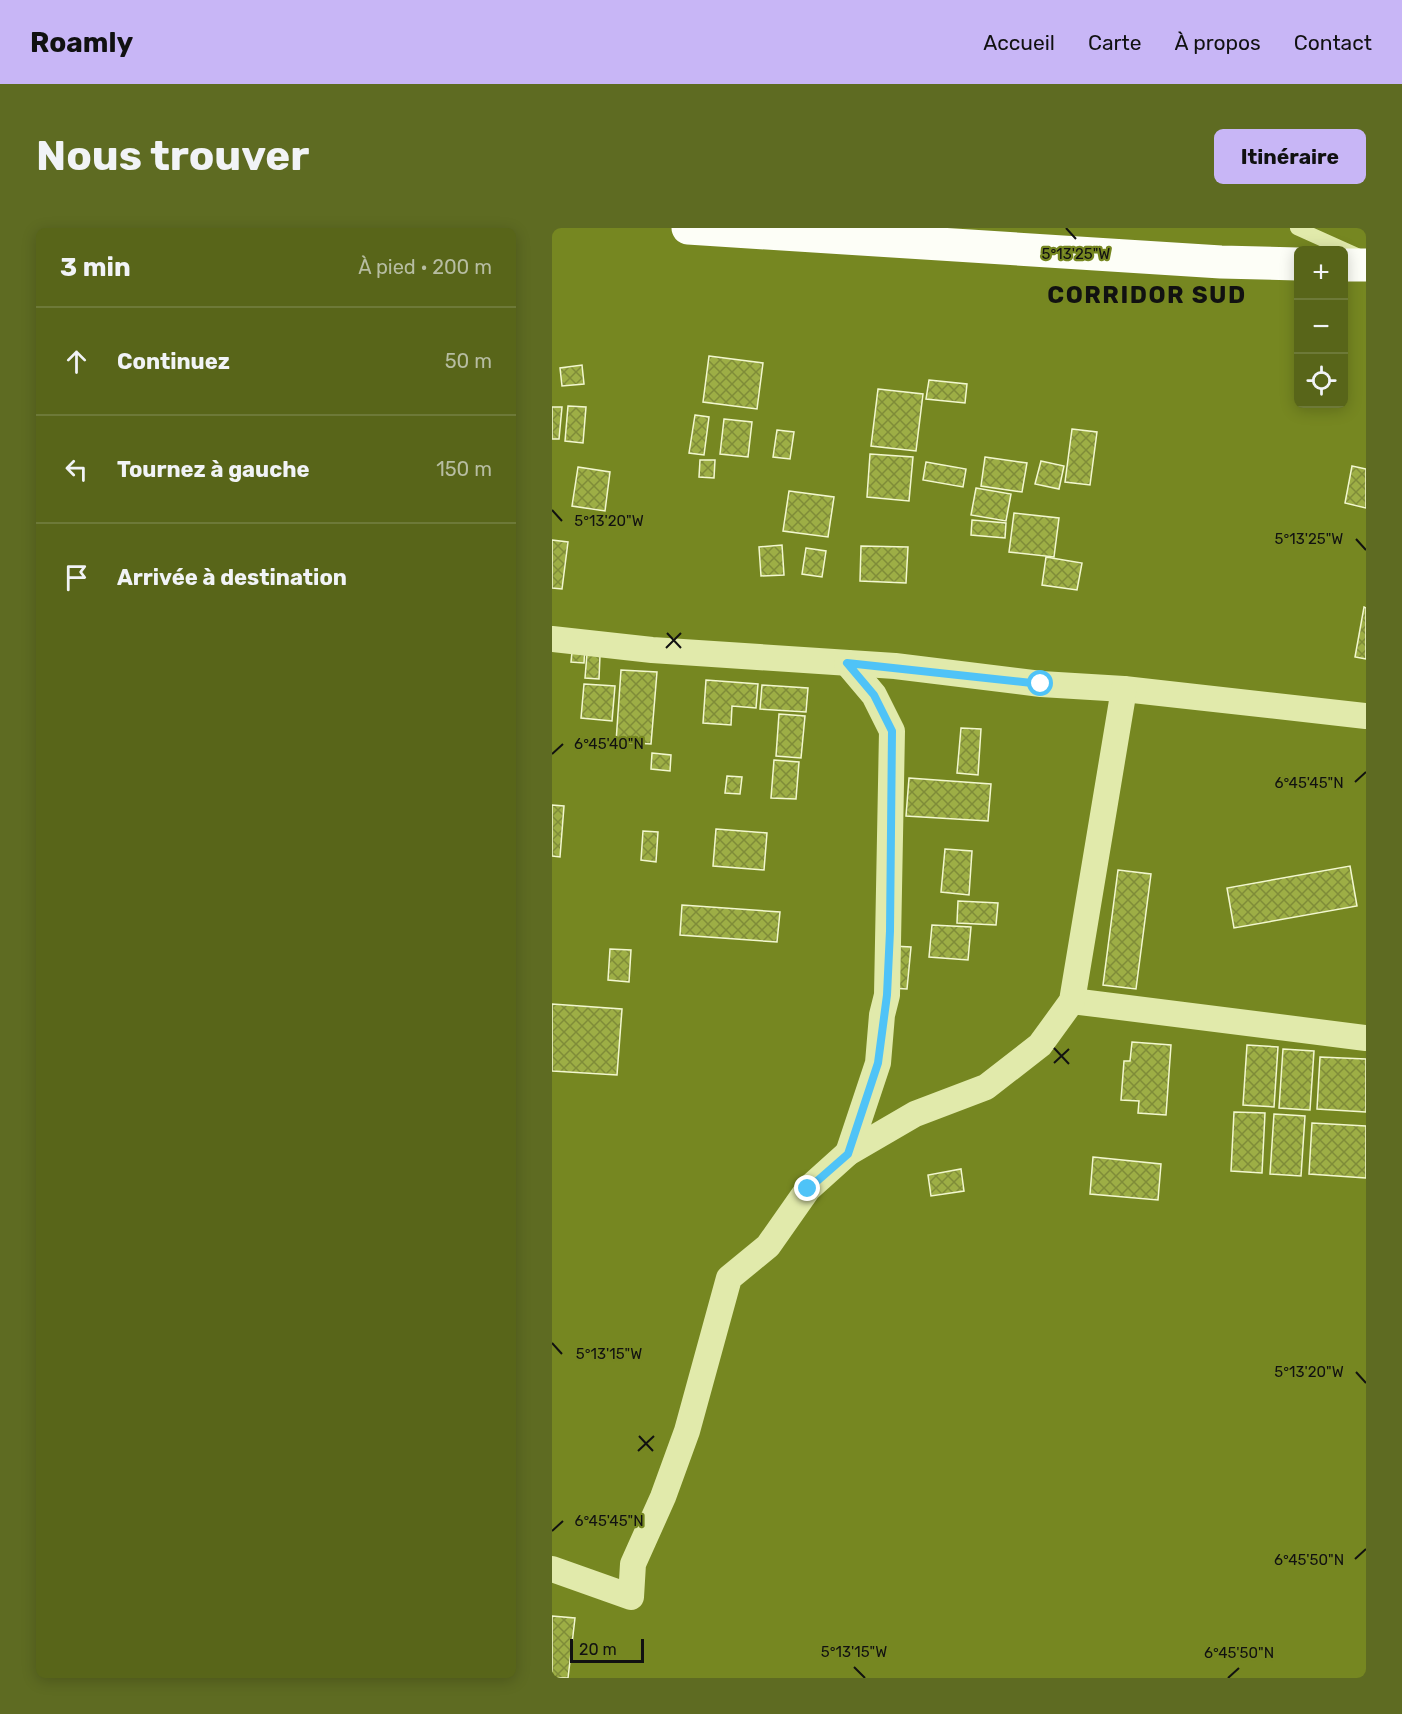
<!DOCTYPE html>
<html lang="fr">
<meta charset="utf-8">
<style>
:root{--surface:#586519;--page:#5e6b22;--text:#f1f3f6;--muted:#b7bda2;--line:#6d7938;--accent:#c8b6f6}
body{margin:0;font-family:Rubik,sans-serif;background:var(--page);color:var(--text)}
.controls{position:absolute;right:18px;top:18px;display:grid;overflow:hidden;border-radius:9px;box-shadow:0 3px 15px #0003}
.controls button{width:54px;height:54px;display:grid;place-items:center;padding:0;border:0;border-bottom:2px solid var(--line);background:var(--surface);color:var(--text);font:30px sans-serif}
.scale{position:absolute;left:18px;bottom:15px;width:74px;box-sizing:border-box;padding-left:6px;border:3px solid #111;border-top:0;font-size:16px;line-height:21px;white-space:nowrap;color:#111;-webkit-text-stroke:4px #768721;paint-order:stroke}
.stop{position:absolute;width:18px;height:18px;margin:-14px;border:4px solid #4fc3f7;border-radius:50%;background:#fff}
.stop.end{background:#4fc3f7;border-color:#fff;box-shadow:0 2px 6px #0008}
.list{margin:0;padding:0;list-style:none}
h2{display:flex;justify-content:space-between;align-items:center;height:78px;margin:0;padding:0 24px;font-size:26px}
h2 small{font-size:20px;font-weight:400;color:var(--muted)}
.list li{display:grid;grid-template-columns:39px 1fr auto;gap:18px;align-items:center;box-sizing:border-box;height:108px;padding:0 24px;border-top:2px solid var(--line)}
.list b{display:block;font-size:22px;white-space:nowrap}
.list em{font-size:20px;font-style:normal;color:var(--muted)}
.icon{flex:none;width:33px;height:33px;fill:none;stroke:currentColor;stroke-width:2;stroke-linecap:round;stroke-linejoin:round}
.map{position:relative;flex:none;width:814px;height:1450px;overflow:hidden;border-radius:9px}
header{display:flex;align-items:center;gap:36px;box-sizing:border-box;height:84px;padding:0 30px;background:var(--accent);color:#111}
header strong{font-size:28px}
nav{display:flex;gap:33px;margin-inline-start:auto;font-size:21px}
.intro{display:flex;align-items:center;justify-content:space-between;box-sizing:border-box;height:144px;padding:0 36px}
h1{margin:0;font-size:42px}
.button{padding:15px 27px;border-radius:9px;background:var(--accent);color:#111;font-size:21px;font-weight:700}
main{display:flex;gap:36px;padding:0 36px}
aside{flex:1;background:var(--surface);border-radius:9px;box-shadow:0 3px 15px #0003}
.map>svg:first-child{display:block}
.building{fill:url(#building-cross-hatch);stroke:#f2f7cf;stroke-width:1.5}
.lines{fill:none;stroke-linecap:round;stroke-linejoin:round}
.service{stroke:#e1eaab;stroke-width:14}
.minor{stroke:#e1eaab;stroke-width:26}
.trunk{stroke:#fdfef7;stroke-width:33}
.route{stroke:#4fc3f7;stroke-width:8}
.ticks{fill:none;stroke:#111;stroke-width:2}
.labels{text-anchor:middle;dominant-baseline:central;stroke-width:4.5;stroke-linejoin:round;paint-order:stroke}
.district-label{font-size:24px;font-weight:bold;letter-spacing:1.5px;fill:#111;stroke:#768721}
.ticks-label{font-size:15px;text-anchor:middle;fill:#111;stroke:#768721;stroke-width:4.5;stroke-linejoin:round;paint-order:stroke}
</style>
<header>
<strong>Roamly</strong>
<nav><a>Accueil</a><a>Carte</a><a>À propos</a><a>Contact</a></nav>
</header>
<div class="intro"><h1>Nous trouver</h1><a class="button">Itinéraire</a></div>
<main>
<aside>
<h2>3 min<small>À pied · 200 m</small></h2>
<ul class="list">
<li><svg class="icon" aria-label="ahead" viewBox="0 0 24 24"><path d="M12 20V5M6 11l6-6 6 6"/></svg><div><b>Continuez</b></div><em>50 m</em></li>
<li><svg class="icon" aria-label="left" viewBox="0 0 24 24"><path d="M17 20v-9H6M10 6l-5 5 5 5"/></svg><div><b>Tournez à gauche</b></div><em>150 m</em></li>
<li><svg class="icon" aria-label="arrive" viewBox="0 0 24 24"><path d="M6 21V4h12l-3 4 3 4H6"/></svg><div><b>Arrivée à destination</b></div></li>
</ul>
</aside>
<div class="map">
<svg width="814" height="1450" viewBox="0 0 814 1450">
<defs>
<pattern id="building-cross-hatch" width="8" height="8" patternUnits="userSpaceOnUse" patternTransform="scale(1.5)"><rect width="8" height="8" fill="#9dae45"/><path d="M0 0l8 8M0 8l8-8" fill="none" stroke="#7f8c38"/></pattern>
</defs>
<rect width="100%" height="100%" fill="#768721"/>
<g class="building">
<polygon points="157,128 211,135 205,181 151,174"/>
<polygon points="30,137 32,156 10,158 8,140"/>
<polygon points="377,152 415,156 413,175 374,171"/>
<polygon points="326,161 371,166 364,223 319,218"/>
<polygon points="16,178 34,179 31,215 13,213"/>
<polygon points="0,179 10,179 7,211 0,211"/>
<polygon points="143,187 157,189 152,227 137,225"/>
<polygon points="172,191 200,194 196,229 168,226"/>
<polygon points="520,201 545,204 538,257 513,254"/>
<polygon points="225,202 242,204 238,231 221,229"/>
<polygon points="318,226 361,229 357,273 315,269"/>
<polygon points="433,229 475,235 470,264 429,258"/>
<polygon points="148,232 163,232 162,250 147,249"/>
<polygon points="489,233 512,238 507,261 483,256"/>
<polygon points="374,234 414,241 411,259 371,252"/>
<polygon points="800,238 814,241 814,280 793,275"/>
<polygon points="26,239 58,244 53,283 20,278"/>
<polygon points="424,260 459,266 454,293 419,287"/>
<polygon points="237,263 282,269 276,309 231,303"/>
<polygon points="462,285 507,290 502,329 457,324"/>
<polygon points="420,292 454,295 453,310 419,307"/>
<polygon points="0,312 16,314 10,361 0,360"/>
<polygon points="230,317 232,347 209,348 207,319"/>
<polygon points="309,318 356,319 354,355 308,353"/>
<polygon points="254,320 274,323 270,349 250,346"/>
<polygon points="494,329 530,335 525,362 490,357"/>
<polygon points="812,379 814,380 814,431 803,429"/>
<polygon points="21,415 33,417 32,435 19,434"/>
<polygon points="35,426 48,427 47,451 33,450"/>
<polygon points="69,442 105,444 99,516 64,514"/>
<polygon points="154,452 206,456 204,480 180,478 179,497 151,495"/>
<polygon points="32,456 63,458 60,493 29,490"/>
<polygon points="210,457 256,460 254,484 208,481"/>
<polygon points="227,486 253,488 249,530 224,528"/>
<polygon points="409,500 429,501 426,547 405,545"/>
<polygon points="100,525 119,527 118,543 99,541"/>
<polygon points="222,532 247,534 244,571 219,570"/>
<polygon points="175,548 190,549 188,566 173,565"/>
<polygon points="357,550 439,556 436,593 354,588"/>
<polygon points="0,577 12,578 8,629 0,628"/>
<polygon points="164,601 215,605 212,642 161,638"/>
<polygon points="91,603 106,604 104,634 89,632"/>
<polygon points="393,621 420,623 417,667 389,664"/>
<polygon points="798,638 805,678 682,700 675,660"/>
<polygon points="566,642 599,646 584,761 551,757"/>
<polygon points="406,673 446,675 444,697 405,695"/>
<polygon points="130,677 228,684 225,714 128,707"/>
<polygon points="380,697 419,699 416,732 377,729"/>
<polygon points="340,718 359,719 355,761 337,760"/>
<polygon points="58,721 79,722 77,754 56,752"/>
<polygon points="0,776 70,781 65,847 0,843"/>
<polygon points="580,814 619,817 614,887 586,885 587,873 569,872 572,833 578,833"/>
<polygon points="695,817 726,819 722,879 691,877"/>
<polygon points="731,821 762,823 758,882 727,880"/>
<polygon points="768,829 814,831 814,884 765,881"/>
<polygon points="682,884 713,885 710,945 679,943"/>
<polygon points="722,886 753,888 749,948 718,946"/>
<polygon points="760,895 814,898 814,950 757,946"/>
<polygon points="541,929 609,936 606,972 538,966"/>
<polygon points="409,941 412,963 379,968 376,947"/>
<polygon points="0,1388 23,1390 16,1450 0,1450"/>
</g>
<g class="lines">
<polyline class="service" points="745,0 807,28"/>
<g class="minor">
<polyline points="0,411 100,422 343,438 489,456 572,461 814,488"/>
<polyline points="295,435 322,467 340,503 335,767 330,787 326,835 296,925"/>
<polyline points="520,773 814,810"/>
<polyline points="0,1341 79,1369 81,1336 111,1269 135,1203 177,1050 216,1018 256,961 296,925 363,886 434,859 488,817 520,773 572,461"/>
</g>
<g class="trunk">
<polyline points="136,0 669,34 746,36"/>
<polyline points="792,37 814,37"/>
</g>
</g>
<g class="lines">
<polyline class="route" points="256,961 296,926 326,835 335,767 338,703 340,503 322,467 295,435 489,456"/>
</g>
<path class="ticks" d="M514,0L524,11M0,282L10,293M804,311L814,322M115,405L129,420M114,420L129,405M0,526L11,516M803,554L814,544M502,820L517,836M502,835L517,821M0,1115L10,1126M804,1144L814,1155M87,1208L101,1223M86,1223L102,1208M0,1303L11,1293M803,1331L814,1321M302,1439L313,1450M676,1450L687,1440"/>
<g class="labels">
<g class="district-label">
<text x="595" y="67">CORRIDOR SUD</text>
</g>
</g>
<g class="ticks-label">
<text x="524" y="31">5°13'25"W</text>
<text x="57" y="298">5°13'20"W</text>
<text x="757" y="316">5°13'25"W</text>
<text x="57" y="521">6°45'40"N</text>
<text x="757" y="560">6°45'45"N</text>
<text x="57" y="1131">5°13'15"W</text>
<text x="757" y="1149">5°13'20"W</text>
<text x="57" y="1298">6°45'45"N</text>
<text x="757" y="1337">6°45'50"N</text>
<text x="302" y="1429">5°13'15"W</text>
<text x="687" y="1430">6°45'50"N</text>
</g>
</svg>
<div class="controls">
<button>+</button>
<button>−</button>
<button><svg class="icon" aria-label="locate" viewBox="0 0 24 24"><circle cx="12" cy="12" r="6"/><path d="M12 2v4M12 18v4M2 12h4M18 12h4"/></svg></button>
</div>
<div class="scale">20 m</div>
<div class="stop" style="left:489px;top:456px"></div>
<div class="stop end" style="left:256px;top:961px"></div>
</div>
</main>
